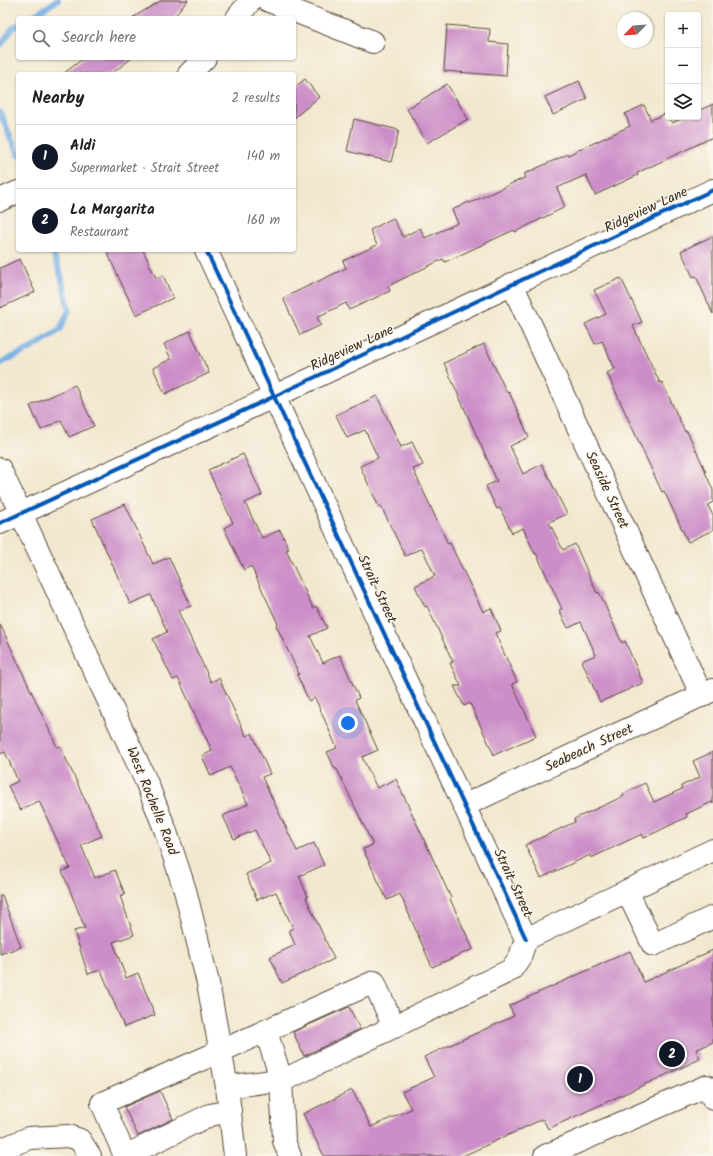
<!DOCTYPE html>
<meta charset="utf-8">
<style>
:root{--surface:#fff;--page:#f2f2f2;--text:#202124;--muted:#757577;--line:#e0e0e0;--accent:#111827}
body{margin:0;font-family:Kalam,sans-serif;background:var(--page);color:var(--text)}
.controls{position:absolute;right:12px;top:12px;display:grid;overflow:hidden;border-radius:4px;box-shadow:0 1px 3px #0004}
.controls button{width:36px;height:36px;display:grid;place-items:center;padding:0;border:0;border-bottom:1px solid var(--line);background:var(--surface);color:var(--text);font:20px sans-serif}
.compass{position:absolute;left:617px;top:12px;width:36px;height:36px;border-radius:50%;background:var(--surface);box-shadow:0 1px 3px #0004;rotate:245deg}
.you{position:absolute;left:348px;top:723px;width:14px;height:14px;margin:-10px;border:3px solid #fff;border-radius:50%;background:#1a73e8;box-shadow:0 0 0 6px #1a73e833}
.badge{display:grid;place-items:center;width:26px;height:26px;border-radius:50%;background:var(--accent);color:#fff;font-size:13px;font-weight:700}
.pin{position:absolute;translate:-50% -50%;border:2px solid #fff;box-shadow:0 1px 4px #0006}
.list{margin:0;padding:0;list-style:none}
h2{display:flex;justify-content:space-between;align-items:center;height:52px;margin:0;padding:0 16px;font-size:17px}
h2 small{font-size:13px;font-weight:400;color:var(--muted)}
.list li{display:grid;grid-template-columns:26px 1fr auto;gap:12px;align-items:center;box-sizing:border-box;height:64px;padding:0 16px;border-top:1px solid var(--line)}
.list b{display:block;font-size:15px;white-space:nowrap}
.list p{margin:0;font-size:13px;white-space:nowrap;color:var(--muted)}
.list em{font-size:13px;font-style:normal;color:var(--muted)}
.icon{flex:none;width:22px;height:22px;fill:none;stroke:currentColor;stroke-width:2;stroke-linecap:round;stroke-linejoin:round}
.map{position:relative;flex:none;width:713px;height:1156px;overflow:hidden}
.search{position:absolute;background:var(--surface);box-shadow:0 1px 3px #0004;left:16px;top:16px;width:280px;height:44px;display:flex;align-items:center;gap:10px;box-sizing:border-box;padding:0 14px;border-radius:4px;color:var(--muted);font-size:15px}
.panel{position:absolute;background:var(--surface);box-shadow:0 1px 3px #0004;left:16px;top:72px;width:280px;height:180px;border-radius:4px}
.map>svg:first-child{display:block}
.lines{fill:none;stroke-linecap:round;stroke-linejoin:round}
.stream{stroke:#72ade3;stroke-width:6}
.building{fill:#cc8ec8}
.minor-casing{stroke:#564639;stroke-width:24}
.minor{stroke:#fff;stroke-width:22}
.cycleway-casing{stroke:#fbf7ec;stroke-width:6}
.cycleway{stroke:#0057b8;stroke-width:4}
.labels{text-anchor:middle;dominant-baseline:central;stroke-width:3;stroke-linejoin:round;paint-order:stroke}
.street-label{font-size:14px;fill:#3b2a1e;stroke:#fbf7ec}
</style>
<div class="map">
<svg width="713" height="1156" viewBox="0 0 713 1156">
<rect width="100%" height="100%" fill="#fbf7ec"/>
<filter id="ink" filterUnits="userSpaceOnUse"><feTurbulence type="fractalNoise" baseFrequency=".025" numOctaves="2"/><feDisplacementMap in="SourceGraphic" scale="8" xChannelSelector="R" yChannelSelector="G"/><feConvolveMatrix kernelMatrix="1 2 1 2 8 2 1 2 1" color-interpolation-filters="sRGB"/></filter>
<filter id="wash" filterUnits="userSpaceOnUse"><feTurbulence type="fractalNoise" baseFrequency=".012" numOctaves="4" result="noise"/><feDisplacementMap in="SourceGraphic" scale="16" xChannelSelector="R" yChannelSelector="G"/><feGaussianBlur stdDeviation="0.9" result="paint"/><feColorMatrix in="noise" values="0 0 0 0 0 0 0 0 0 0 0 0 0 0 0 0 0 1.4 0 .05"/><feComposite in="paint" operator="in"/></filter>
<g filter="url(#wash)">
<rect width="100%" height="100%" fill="#f2e8cf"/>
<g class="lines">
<g class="stream">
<polyline points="30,18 58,0"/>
<polyline points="0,46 13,28 18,25"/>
<polyline points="0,112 18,155"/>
<polyline points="0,363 30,349 60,330 69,310 61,275 52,250"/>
</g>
</g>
<g id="blocks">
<g class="building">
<polygon points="162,0 188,0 173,18 132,18"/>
<polygon points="447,25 490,29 489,42 508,44 506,76 444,71"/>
<polygon points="84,58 132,58 111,74 63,74"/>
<polygon points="305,79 319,97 294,118 294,88"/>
<polygon points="579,81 587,99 553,115 545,97"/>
<polygon points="447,84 468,119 427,143 407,109"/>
<polygon points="713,104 713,137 637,173 638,175 595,195 586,175 557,188 565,207 515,232 514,230 445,262 443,259 388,286 390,291 349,310 346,303 317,317 321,325 300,335 283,298 346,268 343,261 377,245 370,230 393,218 403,237 420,228 425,238 458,223 452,210 469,202 470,203 526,177 524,174 568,154 568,155 630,126 625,114 644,105 651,120 667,113 668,117 669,117 672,123 685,117 698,117 698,111"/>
<polygon points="354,119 399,130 391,162 347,151"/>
<polygon points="713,236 713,314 696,276 693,277 681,251"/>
<polygon points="106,250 143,250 156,278 163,275 173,298 136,315"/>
<polygon points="20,259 35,292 0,308 0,268"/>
<polygon points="621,278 642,322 633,326 660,383 662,382 685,432 687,431 706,472 705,472 713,490 713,502 708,505 713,516 713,530 688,542 664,491 662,492 607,373 615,369 602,341 595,344 585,324 606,314 594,290"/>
<polygon points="190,331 209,373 165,394 153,368 171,359 164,344"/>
<polygon points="484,344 507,393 509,392 529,437 510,446 523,474 542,464 567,514 549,522 563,550 575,544 597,593 599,592 622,643 625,641 643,683 600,702 582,661 596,655 581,622 568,628 559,610 562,609 536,553 535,554 523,528 512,533 500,508 497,509 486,486 497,481 444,363"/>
<polygon points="75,385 94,426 69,437 61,420 41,430 30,406"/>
<polygon points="377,396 401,447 412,442 423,465 413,469 448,544 450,543 483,612 491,608 501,631 495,633 517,682 512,684 536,736 494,755 470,703 464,706 454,686 461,686 450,663 453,662 427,606 425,607 415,586 435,576 422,548 405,556 381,506 379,507 360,466 378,458 365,430 347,438 336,415"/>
<polygon points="243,454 262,495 245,503 262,538 280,530 289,549 286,550 313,608 316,606 327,628 310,636 323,663 340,655 359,698 355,700 378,750 362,757 377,788 396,779 451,898 450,899 473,949 432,967 400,894 387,900 363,849 373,845 337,769 335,769 327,752 337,748 315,698 309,701 297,675 299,674 276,625 278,624 251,566 244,570 224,528 233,523 208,470"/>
<polygon points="125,504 153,564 169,557 191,606 178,611 211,682 219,678 246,736 252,733 270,774 262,777 297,851 314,843 324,865 299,876 308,897 306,898 334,959 282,983 270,957 295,945 289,930 293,928 276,892 257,900 246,874 271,863 255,830 234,839 223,816 248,804 230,767 211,776 202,756 212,751 178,678 173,680 153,639 167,632 151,595 130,604 92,519"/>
<polygon points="0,624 57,747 60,746 102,836 81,845 95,878 115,870 125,894 120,896 134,935 113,942 126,978 138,973 155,1015 124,1027 101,970 88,974 74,931 85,928 62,871 70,868 39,801 20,810 8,786 18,781 5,752 0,754"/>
<polygon points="713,752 713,804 712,802 686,814 687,817 644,838 642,834 591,858 590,855 541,878 525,845 575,822 574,819 624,796 623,794 645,783 654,802 682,789 681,786 700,777 693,761"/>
<polygon points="0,895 2,895 21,947 0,954"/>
<polygon points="713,950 713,1042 696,1050 700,1059 548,1129 543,1119 463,1156 324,1156 303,1114 352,1090 371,1127 411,1109 402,1092 434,1077 424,1057 514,1016 509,1006 630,951 644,982"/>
<polygon points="349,1007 360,1029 304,1056 293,1032"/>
<polygon points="160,1091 173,1119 138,1136 124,1107"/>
</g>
</g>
</g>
<g filter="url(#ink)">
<use href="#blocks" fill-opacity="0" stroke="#564639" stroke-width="1"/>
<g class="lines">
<defs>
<g id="minor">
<polyline points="267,0 373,42"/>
<polyline points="237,18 251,0"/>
<polyline points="189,74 205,58"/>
<polyline points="0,200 18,192"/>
<polyline points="206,250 526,939"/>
<polyline points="512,284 702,696"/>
<polyline points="0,469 146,781 165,829 185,890 208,983 227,1087 235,1156"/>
<polyline points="0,523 275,396 713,190"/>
<polyline points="465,805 713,690"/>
<polyline points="627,891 653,945 713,917"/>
<polyline points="526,939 713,850"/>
<polyline points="266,1031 281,1079 284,1141 290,1156"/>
<polyline points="227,1087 286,1079 511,970 520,957 526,939"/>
<polyline points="0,1150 29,1138 69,1136 80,1140 90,1156"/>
<polyline points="125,1156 102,1103 221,1051 374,982 394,1027"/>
<polyline points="125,1156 210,1115 230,1111"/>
<polyline points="545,1156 707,1086 713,1099"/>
</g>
</defs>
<use href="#minor" class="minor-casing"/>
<use href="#minor" class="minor"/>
<defs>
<g id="cycleway">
<polyline points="206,250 526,939"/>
<polyline points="0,523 275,396 713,190"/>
</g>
</defs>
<use href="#cycleway" class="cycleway-casing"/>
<use href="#cycleway" class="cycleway"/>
</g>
</g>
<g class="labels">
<g class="street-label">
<text transform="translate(646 210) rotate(-25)">Ridgeview Lane</text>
<text transform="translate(352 348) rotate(-25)">Ridgeview Lane</text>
<text transform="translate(607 490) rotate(65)">Seaside Street</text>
<text transform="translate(377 589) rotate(65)">Strait Street</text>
<text transform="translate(589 748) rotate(-25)">Seabeach Street</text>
<text transform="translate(152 801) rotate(68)">West Rochelle Road</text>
<text transform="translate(513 883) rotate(65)">Strait Street</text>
</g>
</g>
</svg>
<div class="controls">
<button>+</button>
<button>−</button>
<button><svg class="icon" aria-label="layers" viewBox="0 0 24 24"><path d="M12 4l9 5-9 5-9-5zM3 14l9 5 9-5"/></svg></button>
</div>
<svg class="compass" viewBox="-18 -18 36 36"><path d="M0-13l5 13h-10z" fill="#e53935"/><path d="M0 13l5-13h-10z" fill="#757577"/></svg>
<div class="you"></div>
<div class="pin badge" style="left:580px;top:1079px">1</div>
<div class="pin badge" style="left:672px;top:1054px">2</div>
<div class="search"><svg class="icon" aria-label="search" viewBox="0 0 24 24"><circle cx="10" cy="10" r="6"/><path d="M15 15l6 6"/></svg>Search here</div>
<section class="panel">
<h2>Nearby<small>2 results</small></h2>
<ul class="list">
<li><span class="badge">1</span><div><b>Aldi</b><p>Supermarket · Strait Street</p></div><em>140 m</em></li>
<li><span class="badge">2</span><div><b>La Margarita</b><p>Restaurant</p></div><em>160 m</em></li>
</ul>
</section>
</div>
